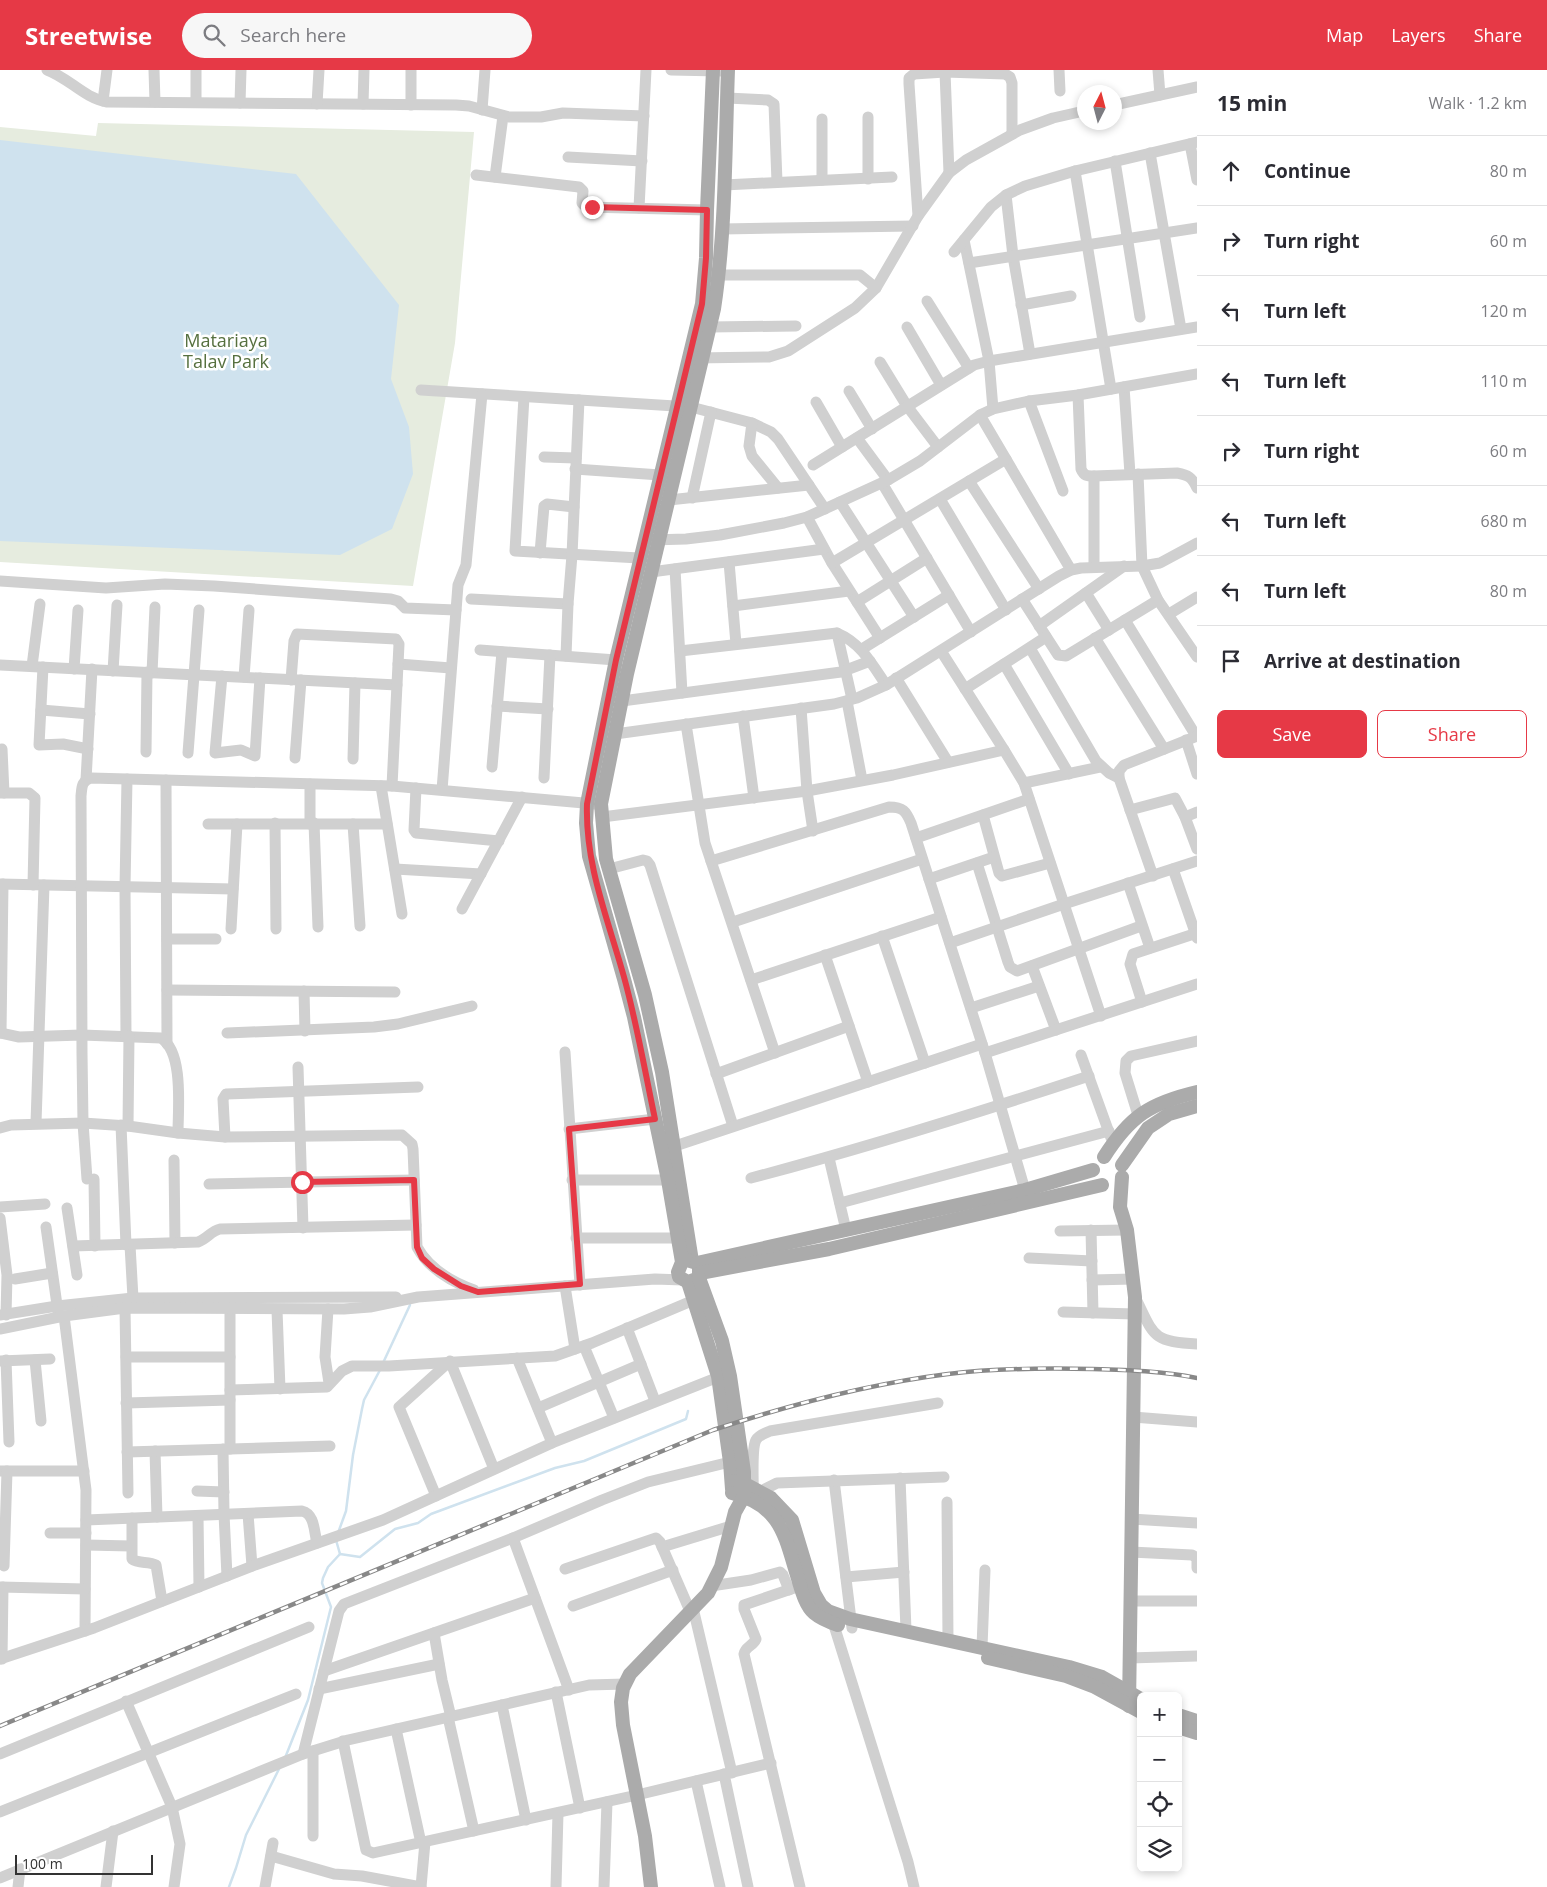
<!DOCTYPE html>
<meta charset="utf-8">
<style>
:root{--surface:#fff;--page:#f7f7f7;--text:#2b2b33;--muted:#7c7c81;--line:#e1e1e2;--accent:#e63946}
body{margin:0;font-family:"Open Sans",sans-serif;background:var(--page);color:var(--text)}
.controls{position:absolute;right:15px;bottom:15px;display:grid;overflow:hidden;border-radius:8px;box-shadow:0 2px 8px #0003}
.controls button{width:45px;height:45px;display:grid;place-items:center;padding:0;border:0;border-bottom:1px solid var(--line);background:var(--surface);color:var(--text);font:25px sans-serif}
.compass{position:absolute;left:1077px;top:15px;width:45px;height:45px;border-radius:50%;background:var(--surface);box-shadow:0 2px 8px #0003;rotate:6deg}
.scale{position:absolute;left:15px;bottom:12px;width:138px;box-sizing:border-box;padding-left:5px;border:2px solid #333;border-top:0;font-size:14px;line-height:18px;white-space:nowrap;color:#333;-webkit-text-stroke:4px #fff;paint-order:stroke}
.stop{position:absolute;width:15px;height:15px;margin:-11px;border:4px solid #e63946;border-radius:50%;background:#fff}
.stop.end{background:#e63946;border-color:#fff;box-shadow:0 1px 5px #0008}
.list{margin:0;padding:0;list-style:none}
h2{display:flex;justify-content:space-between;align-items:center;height:65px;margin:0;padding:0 20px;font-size:21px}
h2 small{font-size:16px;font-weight:400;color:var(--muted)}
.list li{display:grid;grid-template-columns:32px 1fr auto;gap:15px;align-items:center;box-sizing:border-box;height:70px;padding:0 20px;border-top:1px solid var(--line)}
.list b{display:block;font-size:19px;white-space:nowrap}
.list em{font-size:16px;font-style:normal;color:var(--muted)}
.actions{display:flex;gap:10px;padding:15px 20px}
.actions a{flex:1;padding:11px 0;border:1px solid var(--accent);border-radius:8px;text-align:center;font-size:18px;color:var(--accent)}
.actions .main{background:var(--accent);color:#fff}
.icon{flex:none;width:28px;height:28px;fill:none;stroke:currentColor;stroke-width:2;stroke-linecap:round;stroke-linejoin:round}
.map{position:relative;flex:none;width:1197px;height:1817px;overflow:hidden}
header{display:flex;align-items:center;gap:30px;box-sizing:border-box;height:70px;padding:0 25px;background:var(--accent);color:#fff}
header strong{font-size:24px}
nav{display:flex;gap:28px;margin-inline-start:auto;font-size:18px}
.search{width:350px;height:45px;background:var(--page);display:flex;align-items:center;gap:12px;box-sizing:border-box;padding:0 18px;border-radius:28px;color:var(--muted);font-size:19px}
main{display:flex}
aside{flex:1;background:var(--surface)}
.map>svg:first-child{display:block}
.green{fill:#e6ecdf}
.water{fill:#cfe2ee}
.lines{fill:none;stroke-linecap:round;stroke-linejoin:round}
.stream{stroke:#cfe2ee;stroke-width:2.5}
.minor{stroke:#d0d0d0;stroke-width:11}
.major{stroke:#ababab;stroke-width:14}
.rail-casing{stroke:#888;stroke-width:4.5}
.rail{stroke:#fff;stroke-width:2.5;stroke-dasharray:8;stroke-linecap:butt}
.route{stroke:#e63946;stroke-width:6}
.labels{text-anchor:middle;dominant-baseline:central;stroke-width:5;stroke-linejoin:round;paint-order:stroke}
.park-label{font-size:18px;fill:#56703f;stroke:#fff}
</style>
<header>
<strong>Streetwise</strong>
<div class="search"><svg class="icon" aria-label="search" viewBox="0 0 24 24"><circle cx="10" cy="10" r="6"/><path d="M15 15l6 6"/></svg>Search here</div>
<nav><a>Map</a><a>Layers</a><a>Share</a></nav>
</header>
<main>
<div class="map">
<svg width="1197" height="1817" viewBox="0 0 1197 1817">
<rect width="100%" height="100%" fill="#fff"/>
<polygon class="green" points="98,53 474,62 455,273 413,516 0,492 0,57 96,66"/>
<polygon class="water" points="0,70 296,104 399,235 391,309 409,357 413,404 392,459 340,485 0,471"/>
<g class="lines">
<g class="stream">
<polyline points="383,1293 410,1235"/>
<polyline points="338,1463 346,1441 353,1385 362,1339 364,1330 380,1300"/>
<polyline points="336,1470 340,1484"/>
<polyline points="285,1688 308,1630 331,1537 322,1513 323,1508 328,1497 340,1484 360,1487 395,1459 418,1453 431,1444 555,1398 584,1391 686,1349 688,1341"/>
<polyline points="229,1817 236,1798 246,1765 280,1697"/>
</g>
<g class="minor">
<path d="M47,0C69,8 84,28 107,32L456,35L469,36L509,47H541L563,43L644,46"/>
<polyline points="154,0 155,32"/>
<polyline points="671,0 720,1"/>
<polyline points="1059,0 1060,21"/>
<polyline points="1158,0 1160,25"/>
<polyline points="945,2 949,103"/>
<polyline points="727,28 768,30 774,34 777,112"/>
<polyline points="103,31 107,0"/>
<polyline points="196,32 196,0"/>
<polyline points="240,33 241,0"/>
<polyline points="317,34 319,0"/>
<polyline points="363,34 364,0"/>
<polyline points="411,35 411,0"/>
<polyline points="1114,35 1197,17"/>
<polyline points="482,40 485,0"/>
<polyline points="868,47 868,109"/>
<polyline points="822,49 822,110"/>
<polyline points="1190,74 1197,110"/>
<polyline points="1150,83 1181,259"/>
<polyline points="568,87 642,91"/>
<polyline points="1115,91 1140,247"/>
<polyline points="1075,101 1111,319"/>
<polyline points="476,105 579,117 583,121 582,133 586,137 707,140"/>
<polyline points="495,107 503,46"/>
<polyline points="724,115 892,107"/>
<polyline points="1006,125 1013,186 1030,284"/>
<polyline points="639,138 646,0"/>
<polyline points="918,146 909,14 909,8 914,4 945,2 1005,4 1010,7 1012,13 1012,64"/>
<polyline points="722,159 913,156"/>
<polyline points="964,170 989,291 993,339"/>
<polyline points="954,182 991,137 1006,125 1025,116 1075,101 1197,72"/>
<polyline points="969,193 1197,158"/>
<polyline points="712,205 860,205 876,218"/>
<polyline points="927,231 969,298"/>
<polyline points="1021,235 1071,226"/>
<polyline points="710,257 796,256"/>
<polyline points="907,257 941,315"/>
<polyline points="694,288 769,287 788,281 855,238 876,218 918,146 949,103 966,90 1020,60 1053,48 1084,41"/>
<polyline points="880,292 907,336 938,377"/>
<polyline points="1124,317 1130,404"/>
<polyline points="421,320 691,337 752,353 771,362 778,369 825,439"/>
<polyline points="849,321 872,359"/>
<path d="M1078,325L1081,399C1084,406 1087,406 1094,406L1177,403C1188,405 1192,407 1197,418"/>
<polyline points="524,327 515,481 639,488"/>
<polyline points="1029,331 1063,421"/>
<polyline points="816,332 842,377"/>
<polyline points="980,345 1071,500"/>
<polyline points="752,353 749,376 752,386 778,418"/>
<polyline points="857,368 888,410"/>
<polyline points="544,387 576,388"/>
<polyline points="813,395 974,295 989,291 1197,257"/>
<polyline points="575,399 660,405"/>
<polyline points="1138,404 1142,496 1158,530 1197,587"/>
<polyline points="1094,406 1094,497"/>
<polyline points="969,411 1039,519"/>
<polyline points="882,413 971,562"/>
<polyline points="692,428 711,342"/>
<polyline points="940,429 1006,540"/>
<polyline points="669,430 809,415"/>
<polyline points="840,432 914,547"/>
<polyline points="807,447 832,493 880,568"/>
<polyline points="651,470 686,469 720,465 784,453 807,447 888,410 920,391 980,345 993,339 1029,331 1078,325 1197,304"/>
<polyline points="540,483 544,436 547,434 574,437"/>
<polyline points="729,492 736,574"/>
<polyline points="832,493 1006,389"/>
<polyline points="675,499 682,623"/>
<polyline points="651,502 824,479"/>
<polyline points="0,511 106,518 165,514 214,516 391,529 398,531 405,538 456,540"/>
<polyline points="1086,523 1109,560"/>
<polyline points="471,529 568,534"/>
<polyline points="1022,529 1058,585 1066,586 1158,530"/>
<polyline points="857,532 927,488"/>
<polyline points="733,536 849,521"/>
<polyline points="1169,544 1197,527"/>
<polyline points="1125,550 1196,666"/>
<polyline points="1039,556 1124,496"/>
<polyline points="837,563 852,629"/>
<polyline points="1095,568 1164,679"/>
<polyline points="1030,578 1096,691 1109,703 1119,708"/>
<polyline points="862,579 949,525"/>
<polyline points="480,580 616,590"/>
<path d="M680,581L837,563C861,573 872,594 886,615"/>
<polyline points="941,581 1004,680 1024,713 1101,946"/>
<polyline points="566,586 568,534 572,485 579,330"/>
<polyline points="398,594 451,598"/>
<polyline points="1004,594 1069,704"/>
<polyline points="0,595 397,615"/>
<polyline points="32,596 40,534"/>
<polyline points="43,597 39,675 63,674 88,679"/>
<polyline points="74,599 78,540"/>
<polyline points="113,601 117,535"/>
<polyline points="152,603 155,537"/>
<polyline points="222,606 215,683 241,680 255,686 260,608"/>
<polyline points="244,607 249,540"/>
<polyline points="896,608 948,692"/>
<polyline points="291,610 294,571 297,564 396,569 399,574 392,716"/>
<polyline points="965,619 1046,567"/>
<polyline points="622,631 841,602 870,591"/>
<polyline points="847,631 862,710"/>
<polyline points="497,636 548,639"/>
<polyline points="801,638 807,721 813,761"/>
<polyline points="41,640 90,644"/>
<polyline points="743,646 754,728"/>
<polyline points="686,654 705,773 775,983"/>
<polyline points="615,664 834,634 857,628 886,615 1059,506 1071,500 1081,498 1142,496 1160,493 1197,473"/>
<polyline points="1186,670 1197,704"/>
<polyline points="2,679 4,723"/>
<polyline points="146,682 147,602"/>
<polyline points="188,683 199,540"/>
<polyline points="295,688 301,610"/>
<polyline points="353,689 355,613"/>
<polyline points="492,697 502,582"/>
<polyline points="544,708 550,585"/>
<polyline points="86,710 92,599"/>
<polyline points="166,710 167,974"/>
<polyline points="1024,713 1100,697"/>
<polyline points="310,714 310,754"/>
<polyline points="381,716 402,844"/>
<polyline points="416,718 414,760 416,763 499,771"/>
<polyline points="442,720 458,515 466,495 482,324"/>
<polyline points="0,723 29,723 35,728 33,815"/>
<polyline points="1130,740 1175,728 1185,747 1197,779"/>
<polyline points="983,745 999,803 1002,806 1050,793"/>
<polyline points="602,747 807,721 893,705 1004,680"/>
<polyline points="1185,747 1197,742"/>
<polyline points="275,753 276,859"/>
<polyline points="314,753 318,857"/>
<polyline points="208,754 387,754"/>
<polyline points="353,754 360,856"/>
<polyline points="916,768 1029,729"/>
<path d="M711,791L889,737C903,737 906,741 911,753L985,983L1025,1120"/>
<polyline points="977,793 1008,892 1010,897 1017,901 1141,856"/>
<polyline points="395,799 481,804"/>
<polyline points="609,799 643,790 647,791 650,795 733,1056"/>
<polyline points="1173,799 1197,868"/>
<polyline points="1153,806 1119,708 1119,701 1124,695 1197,666"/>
<polyline points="929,809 994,787"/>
<polyline points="1128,813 1150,878"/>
<polyline points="0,814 233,819"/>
<polyline points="462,839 522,727"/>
<polyline points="733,852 922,789"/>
<polyline points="231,859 237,754"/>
<polyline points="882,866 925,993"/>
<polyline points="167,869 216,869"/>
<polyline points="950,873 1064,834 1197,791"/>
<polyline points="825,885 868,1012"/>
<polyline points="1032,896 1056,960"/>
<polyline points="751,910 941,847"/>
<polyline points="167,920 395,922"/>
<polyline points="304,921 305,961"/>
<polyline points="1142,932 1130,894 1133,884 1197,863"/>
<polyline points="971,938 1039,916"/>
<path d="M0,963L19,967L82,965L161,968C184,982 178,1039 178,1063"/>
<polyline points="1,963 3,814"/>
<polyline points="227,963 374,957 398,954 472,936"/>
<polyline points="126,966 125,817 127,709"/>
<polyline points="565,982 580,1215"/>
<polyline points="985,983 1197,914"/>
<polyline points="1081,985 1111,1068"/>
<polyline points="298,997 303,1158"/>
<polyline points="716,1004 849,956"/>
<polyline points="1138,1045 1125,1003 1126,991 1131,986 1197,971"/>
<polyline points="36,1053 44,815"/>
<polyline points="121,1055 126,1175"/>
<polyline points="128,1056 129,966"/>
<path d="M0,1058L11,1055L83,1053L128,1056L178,1063L225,1067L402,1065L412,1074L413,1079L417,1177C429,1199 452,1212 474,1220"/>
<polyline points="569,1059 655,1049"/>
<polyline points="225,1067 223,1029 226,1024 418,1017"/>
<polyline points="666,1079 982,974"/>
<polyline points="829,1088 846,1160"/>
<polyline points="174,1090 175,1173"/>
<path d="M751,1108C865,1078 977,1043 1089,1006"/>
<path d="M87,1109L83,1053L82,983L81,726C82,718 81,711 91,708L392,716L595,734"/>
<polyline points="94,1109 95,1176"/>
<polyline points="572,1110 668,1110"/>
<polyline points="209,1114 414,1110"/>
<polyline points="840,1133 1109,1061"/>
<polyline points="0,1137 45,1134"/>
<polyline points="67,1138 77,1205"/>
<polyline points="0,1148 7,1205 6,1245"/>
<polyline points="46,1157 58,1242"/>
<polyline points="1091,1160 1093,1243"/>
<polyline points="1060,1161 1127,1160"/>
<polyline points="576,1168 677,1168"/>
<polyline points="130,1175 133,1228"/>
<path d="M73,1176L198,1172C207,1169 211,1161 220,1159L416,1155"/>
<polyline points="1029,1188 1092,1191"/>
<polyline points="15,1209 52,1203"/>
<polyline points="1092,1210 1133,1209"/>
<polyline points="565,1216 575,1279"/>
<path d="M1135,1227C1154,1265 1151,1272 1197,1274"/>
<polyline points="125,1238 128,1423"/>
<polyline points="230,1238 230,1379"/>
<polyline points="328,1239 325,1287 329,1313"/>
<polyline points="277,1240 280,1319"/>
<polyline points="1063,1242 1135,1244"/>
<polyline points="0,1245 57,1236 133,1228 396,1227"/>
<polyline points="64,1246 86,1420 85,1561"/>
<polyline points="627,1258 655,1331"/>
<polyline points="0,1259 64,1246 125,1238 344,1239 370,1237 418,1227 655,1209 683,1210"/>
<polyline points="584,1276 614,1348"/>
<polyline points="126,1287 230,1287"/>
<polyline points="517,1288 552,1373"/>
<polyline points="6,1290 9,1372"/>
<polyline points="35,1290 41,1351"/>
<polyline points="0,1291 50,1289"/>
<polyline points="230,1320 327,1317 342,1301 352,1296 389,1296 555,1286 592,1273 694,1230"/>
<polyline points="126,1333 230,1330"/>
<polyline points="538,1338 641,1294"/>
<polyline points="1133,1347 1197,1352"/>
<polyline points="223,1379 224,1444 227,1506"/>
<polyline points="155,1381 157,1447"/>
<polyline points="127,1382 330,1376"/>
<polyline points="0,1401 84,1401"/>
<polyline points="900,1408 906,1560"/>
<polyline points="834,1410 852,1558"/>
<polyline points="197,1421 224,1422"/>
<polyline points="763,1423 765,1419 777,1413 944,1407"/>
<polyline points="436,1426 399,1337 450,1291 494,1399"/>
<path d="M753,1427C754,1414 751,1379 756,1370C759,1365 765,1363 770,1361L938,1333"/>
<polyline points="947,1432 948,1570"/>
<polyline points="248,1444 252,1496"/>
<polyline points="198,1446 199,1517"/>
<path d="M132,1448V1489C138,1494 149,1491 156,1495L162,1531"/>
<polyline points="1131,1449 1197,1453"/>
<path d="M86,1450L302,1441C315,1444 314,1462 317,1473"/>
<polyline points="50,1463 86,1463"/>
<polyline points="513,1468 569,1620"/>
<polyline points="86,1475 131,1476"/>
<polyline points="662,1477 731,1456"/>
<polyline points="1131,1482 1192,1485 1197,1488 1197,1498"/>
<polyline points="4,1496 7,1401"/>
<polyline points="565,1499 656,1468 660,1472 690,1541"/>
<polyline points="846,1507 904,1502"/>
<polyline points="711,1516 751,1510 780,1502 783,1505 789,1520"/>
<polyline points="0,1517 85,1519"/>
<polyline points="1130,1531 1197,1531"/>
<polyline points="573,1536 673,1500"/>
<polyline points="693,1538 732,1703"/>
<polyline points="832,1549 908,1792 914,1817"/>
<polyline points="434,1563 442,1610 451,1647"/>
<polyline points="982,1577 985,1500"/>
<polyline points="1129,1588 1197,1586"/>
<polyline points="0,1589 94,1558 255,1495 383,1450 552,1373 726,1304"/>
<polyline points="2,1589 3,1517"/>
<polyline points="324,1601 535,1528"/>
<polyline points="319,1619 439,1594"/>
<polyline points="556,1622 580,1738"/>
<polyline points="126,1631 172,1737 180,1774 174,1817"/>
<polyline points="502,1635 526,1750"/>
<polyline points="448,1647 474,1761"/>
<polyline points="396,1659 421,1773"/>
<polyline points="343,1671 366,1780 373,1783 637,1725 771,1693"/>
<polyline points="313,1681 313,1766"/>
<polyline points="0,1684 309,1557"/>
<polyline points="303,1684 339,1541 344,1534 513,1468 602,1430 648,1412 730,1392"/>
<polyline points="724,1704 748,1817"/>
<polyline points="696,1711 720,1817"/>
<polyline points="0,1742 296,1624"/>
<polyline points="271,1786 334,1804 362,1806 421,1817"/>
<polyline points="0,1808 303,1684 348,1670 589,1615 625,1614"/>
<polyline points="18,1817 20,1799"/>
<polyline points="106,1817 113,1761"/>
<polyline points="265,1817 273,1773"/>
<polyline points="421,1817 425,1772"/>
<polyline points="556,1817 558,1743"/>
<polyline points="604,1817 607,1732"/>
<path d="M800,1817L744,1584C745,1577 753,1576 756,1569L744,1539V1535L800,1516"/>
</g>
<g class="major">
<path d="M1104,1087C1130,1046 1150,1033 1197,1022"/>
<polyline points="1122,1095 1148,1058 1169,1044 1197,1036"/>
<polyline points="1122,1107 1120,1137 1127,1160 1135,1227 1129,1636"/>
<path d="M692,1191L662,1002L645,925L606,789L601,734L627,604L714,239C726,160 725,80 728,0"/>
<polyline points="682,1192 687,1190 697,1193 699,1198 699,1208 688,1212 679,1207 678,1202 682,1192 668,1110 634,947 624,909 589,786 586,753 587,734 616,590 702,234 706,188 707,140 713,0"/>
<polyline points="697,1193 1025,1120 1093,1100"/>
<polyline points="700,1203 829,1179 1102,1115"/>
<polyline points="688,1212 718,1306 730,1392 732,1419"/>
<polyline points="732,1411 745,1414 771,1428 792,1450 814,1523 821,1535 828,1541 850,1549 1069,1597 1102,1607 1141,1629"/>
<path d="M732,1423C783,1436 785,1468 799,1512C802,1522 806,1536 814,1543C821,1549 829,1552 838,1555"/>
<polyline points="988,1588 1066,1606 1095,1617 1141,1642"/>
<polyline points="1178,1645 1197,1651"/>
<polyline points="1178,1657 1197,1663"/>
<polyline points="651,1817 645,1766 623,1655 621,1632 623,1618 630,1604 708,1523 721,1497 735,1442 744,1426 744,1402 730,1306 722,1271 699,1208"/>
</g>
<defs>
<path id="rail" d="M0,1656L713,1360C789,1335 868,1314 948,1304C995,1298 1044,1298 1092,1299C1127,1300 1163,1301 1197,1308"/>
</defs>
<use href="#rail" class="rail-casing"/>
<use href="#rail" class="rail"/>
</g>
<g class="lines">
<path class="route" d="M302,1112L414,1110L417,1177L422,1188L434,1199L461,1216L478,1222L580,1214L569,1059L655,1049C645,1002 637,954 624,907C608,849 585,795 587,734L616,590L702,234L706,188L707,140L592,137"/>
</g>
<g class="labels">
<g class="park-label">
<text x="226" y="270">Matariaya<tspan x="226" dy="21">Talav Park</tspan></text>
</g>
</g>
</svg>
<div class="controls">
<button>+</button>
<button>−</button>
<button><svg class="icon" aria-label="locate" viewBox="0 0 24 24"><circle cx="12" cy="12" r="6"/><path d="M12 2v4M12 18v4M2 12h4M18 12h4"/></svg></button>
<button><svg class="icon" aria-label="layers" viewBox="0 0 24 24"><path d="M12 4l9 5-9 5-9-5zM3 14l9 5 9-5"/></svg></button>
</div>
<svg class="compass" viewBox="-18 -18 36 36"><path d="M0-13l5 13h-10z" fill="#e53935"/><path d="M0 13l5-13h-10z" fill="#7c7c81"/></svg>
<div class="scale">100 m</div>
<div class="stop" style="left:302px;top:1112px"></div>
<div class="stop end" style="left:592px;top:137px"></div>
</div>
<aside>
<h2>15 min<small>Walk · 1.2 km</small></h2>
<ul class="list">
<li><svg class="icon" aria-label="ahead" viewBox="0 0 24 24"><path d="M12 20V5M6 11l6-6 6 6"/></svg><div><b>Continue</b></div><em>80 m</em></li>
<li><svg class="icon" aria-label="right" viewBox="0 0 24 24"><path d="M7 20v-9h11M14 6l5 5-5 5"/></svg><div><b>Turn right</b></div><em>60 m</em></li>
<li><svg class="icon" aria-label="left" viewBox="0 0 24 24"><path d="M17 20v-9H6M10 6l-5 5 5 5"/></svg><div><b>Turn left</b></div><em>120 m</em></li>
<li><svg class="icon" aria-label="left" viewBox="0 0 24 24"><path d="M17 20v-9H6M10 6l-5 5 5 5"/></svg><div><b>Turn left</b></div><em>110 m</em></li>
<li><svg class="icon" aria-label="right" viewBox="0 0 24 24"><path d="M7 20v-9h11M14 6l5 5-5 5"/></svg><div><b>Turn right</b></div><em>60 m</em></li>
<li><svg class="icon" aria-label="left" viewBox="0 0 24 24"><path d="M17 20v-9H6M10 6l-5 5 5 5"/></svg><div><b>Turn left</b></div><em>680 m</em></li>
<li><svg class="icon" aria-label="left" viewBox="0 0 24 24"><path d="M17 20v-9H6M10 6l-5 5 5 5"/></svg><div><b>Turn left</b></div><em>80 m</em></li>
<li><svg class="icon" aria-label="arrive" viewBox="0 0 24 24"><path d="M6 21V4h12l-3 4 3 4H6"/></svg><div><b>Arrive at destination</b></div></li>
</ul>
<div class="actions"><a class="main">Save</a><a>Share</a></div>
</aside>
</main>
